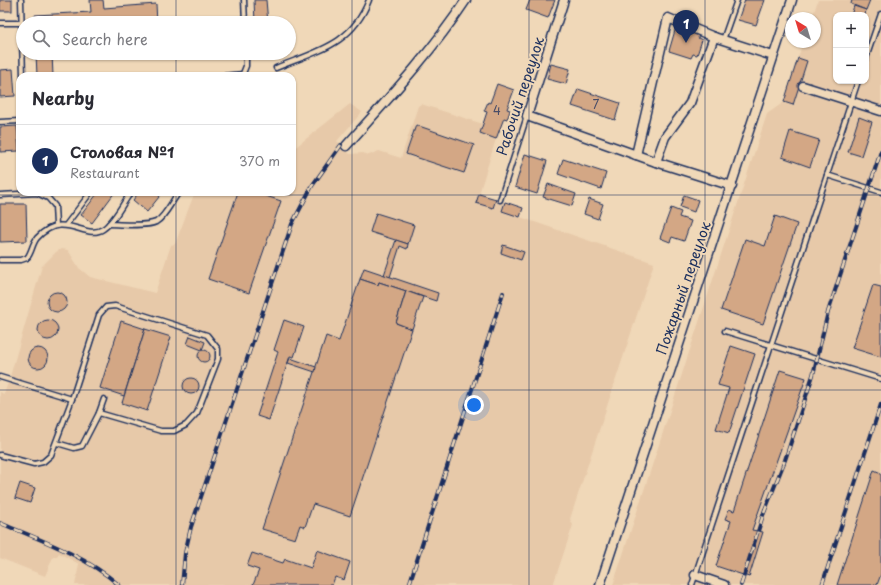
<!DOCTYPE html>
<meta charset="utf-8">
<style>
:root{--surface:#fff;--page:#f7f7f7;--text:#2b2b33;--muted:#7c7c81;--line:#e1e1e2;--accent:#1b2f5e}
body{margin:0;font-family:"Playpen Sans",sans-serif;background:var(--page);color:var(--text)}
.controls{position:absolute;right:12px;top:12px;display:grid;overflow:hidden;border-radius:8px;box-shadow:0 1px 3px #0004}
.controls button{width:36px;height:36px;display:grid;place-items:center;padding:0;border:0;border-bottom:1px solid var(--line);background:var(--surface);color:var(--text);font:20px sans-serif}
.compass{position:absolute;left:785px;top:12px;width:36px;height:36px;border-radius:50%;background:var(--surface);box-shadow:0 1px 3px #0004;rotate:322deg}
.you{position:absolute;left:474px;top:405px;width:14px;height:14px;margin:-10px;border:3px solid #fff;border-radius:50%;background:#1a73e8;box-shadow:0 0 0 6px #1a73e833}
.badge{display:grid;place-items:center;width:26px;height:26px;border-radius:50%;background:var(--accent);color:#fff;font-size:13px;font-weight:700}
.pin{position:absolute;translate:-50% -33px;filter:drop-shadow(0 1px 2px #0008)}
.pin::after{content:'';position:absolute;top:21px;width:14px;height:12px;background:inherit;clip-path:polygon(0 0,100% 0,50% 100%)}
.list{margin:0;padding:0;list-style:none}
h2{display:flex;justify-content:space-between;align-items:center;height:52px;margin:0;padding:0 16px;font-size:17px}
h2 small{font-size:13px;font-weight:400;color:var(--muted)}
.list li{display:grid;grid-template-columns:26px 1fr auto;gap:12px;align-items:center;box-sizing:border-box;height:72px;padding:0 16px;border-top:1px solid var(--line)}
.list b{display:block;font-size:15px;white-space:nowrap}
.list p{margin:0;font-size:13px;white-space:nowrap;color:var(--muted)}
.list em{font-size:13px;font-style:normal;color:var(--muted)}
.icon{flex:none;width:22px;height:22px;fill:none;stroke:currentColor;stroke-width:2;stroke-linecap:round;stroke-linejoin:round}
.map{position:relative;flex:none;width:881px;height:585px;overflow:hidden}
.search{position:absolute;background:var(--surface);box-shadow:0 1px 3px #0004;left:16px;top:16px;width:280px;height:44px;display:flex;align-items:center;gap:10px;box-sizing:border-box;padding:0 14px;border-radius:22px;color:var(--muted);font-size:15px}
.panel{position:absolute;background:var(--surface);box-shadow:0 1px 3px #0004;left:16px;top:72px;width:280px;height:124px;border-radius:12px}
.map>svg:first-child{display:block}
.built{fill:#e7c9a9;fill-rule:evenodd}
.building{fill:#d3a785;stroke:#1b2f5e}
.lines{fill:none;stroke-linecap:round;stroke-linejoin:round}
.service-casing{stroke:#1b2f5e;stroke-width:7}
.minor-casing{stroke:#1b2f5e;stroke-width:11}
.service{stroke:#f0d8b8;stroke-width:4}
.minor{stroke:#f0d8b8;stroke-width:8}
.rail-casing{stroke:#1b2f5e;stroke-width:4}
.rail{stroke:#f0d8b8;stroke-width:2.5;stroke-dasharray:8;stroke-linecap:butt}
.grid{fill:none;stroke:#1b2f5e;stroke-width:1;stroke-opacity:0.55}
.labels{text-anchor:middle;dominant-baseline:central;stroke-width:4;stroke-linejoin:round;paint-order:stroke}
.number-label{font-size:12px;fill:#494d68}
.street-label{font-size:14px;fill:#1b2f5e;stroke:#f0d8b8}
</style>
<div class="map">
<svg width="881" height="585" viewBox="0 0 881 585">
<rect width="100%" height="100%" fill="#f0d8b8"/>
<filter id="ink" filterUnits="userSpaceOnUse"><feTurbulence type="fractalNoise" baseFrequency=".025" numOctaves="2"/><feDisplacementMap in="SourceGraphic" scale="8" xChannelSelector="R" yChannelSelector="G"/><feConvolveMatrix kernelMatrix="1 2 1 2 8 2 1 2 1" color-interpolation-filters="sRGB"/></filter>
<g filter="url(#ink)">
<g class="built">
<path d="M818,0H881V585H613L767,114L784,102L803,42H815V18H812ZM836,15H866V81H836Z"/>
<polygon points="350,104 362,112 337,141 350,154 363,153 369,155 379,151 401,158 418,106 421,104 483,124 480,133 496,139 479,194 523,208 520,217 654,263 570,519 573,525 553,585 75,585 79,564 59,553 57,556 53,557 45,576 0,558 0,392 4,394 9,380 42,266 56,252 61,249 68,250 79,268 90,277 155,293 171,245 175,244 195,192 292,192 292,150"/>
</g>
<g class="building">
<rect x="0" y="0" width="12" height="11"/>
<polygon points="90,0 103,0 104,8 156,4 157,23 36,23 35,15 91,12"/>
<polygon points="254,0 266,0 268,23 255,23"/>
<polygon points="530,0 555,0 548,18 526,10"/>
<polygon points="745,0 765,0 756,25 738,20"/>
<polygon points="852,0 870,0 866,10 851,4"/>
<polygon points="854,6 866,10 865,15 851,15"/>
<polygon points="676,27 699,34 698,38 702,40 697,55 693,54 691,58 669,51"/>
<polygon points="36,53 52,53 53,76 37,76"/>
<polygon points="83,53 107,53 107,55 83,56"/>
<polygon points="798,58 807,61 793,105 784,102"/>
<polygon points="551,64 570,69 566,84 547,79"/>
<polygon points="13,69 15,96 0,97 0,70"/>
<polygon points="497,84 514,90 507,109 510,110 509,114 507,119 504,118 496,139 480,133 487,112 484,111 488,102 490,103"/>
<polygon points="578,89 620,103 615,120 572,106"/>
<polygon points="859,117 872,122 861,156 848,152"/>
<polygon points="416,125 474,145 464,173 406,154"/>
<polygon points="17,126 19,151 0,152 0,127"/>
<polygon points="790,131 819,140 810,167 782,157"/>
<polygon points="525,154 547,161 537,194 515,187"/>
<polygon points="563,159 606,173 601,189 558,174"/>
<polygon points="548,184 576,194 572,206 543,197"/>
<polygon points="94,192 115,192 92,223 81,215 97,194"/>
<polygon points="139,192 163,192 147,212 133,200"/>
<polygon points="238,192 254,192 281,201 249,293 208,279"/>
<polygon points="479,194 496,199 493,208 476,203"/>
<polygon points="684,195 698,200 694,212 680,207"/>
<polygon points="589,199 603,204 598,219 584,214"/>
<polygon points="505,202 523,208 520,217 502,211"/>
<polygon points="0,204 26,204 27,241 0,242"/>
<polygon points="671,208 681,212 679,217 691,221 684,241 672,237 670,242 660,238"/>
<polygon points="376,213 414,225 408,244 370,232"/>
<polygon points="775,216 797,224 763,324 721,310 745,239 765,246"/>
<polygon points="396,240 408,244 407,249 400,246 390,277 384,275"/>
<polygon points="503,245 524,252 521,260 501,253"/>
<polygon points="364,268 438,293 436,301 379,282 378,285 360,279"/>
<polygon points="360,279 378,285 379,282 406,291 396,323 412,329 350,516 313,504 305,527 300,525 295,539 262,529 326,336 339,341"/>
<polygon points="873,285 881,287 881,357 852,348"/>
<polygon points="406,291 423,297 412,329 396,323"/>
<circle cx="57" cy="302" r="10"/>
<circle cx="48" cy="330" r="10"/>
<polygon points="284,320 304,327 294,357 290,356 269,420 257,416 278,352 274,350"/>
<polygon points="121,321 145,329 124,396 100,388"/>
<polygon points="145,329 171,337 147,411 122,403"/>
<polygon points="190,336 205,342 202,350 187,344"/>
<polygon points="731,346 755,354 729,433 716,429 729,388 718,385"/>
<circle cx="38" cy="358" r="10"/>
<circle cx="204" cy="356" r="6"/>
<polygon points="290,358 316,367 315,372 288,363"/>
<polygon points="780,370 806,378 752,530 763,532 749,577 716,566 731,521 725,519 729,509 734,511"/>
<circle cx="191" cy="386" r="8"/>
<polygon points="874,470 881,473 881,574 877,585 837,585"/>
<polygon points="20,483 35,488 30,503 15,498"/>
<polygon points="317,550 350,562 344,580 335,577 332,585 253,585 259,570 247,566 252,553 283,563 285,559 311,568"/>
</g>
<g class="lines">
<defs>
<g id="service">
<polyline points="21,0 23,76"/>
<polyline points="244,0 245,23"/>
<polyline points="0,23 22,23"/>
<polyline points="723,40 737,0"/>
<polyline points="866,58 881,14"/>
<path d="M276,68C317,51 352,45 369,0"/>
<polyline points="223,76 243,74"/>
<polyline points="242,76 246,66 246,53"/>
<polyline points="0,122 20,121"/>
<polyline points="827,175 881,192"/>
<polyline points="0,195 37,193 48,198 55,206 56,225"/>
<polyline points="500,200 527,116"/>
<path d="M109,224C121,224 146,227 156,222C165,217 172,201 179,192"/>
<polyline points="66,225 91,192"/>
<path d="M0,260H21L27,258C32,252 32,244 37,238C64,209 85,241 103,229C115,221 123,203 131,192"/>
<polyline points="725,331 881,379"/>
<polyline points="0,377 72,399"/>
<polyline points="57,443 74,448 82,446 99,413 104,399"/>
<polyline points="0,455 34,464 43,462 51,455 72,399 99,315 106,307 115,306 207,335 218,349 218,359 197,413 186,425 174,431 161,431 99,413"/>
<polyline points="692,585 858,81"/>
</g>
<g id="minor">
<polyline points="564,0 527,116 656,162 732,186"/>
<polyline points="803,86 881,111"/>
<path d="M346,146C388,99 431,53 466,0"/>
<polyline points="636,155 668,18 714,37 773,56"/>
<polyline points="656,162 665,137 690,103 714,37"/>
<polyline points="695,575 724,585"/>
<polyline points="600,585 792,0"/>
</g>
</defs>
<use href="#service" class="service-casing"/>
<use href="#minor" class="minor-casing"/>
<use href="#service" class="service"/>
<use href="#minor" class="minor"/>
<defs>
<g id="rail">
<polyline points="764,513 785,460 813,375 828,312 881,151"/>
<path d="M0,523C41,540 84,555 119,585"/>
<polyline points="182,585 185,553 191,527 292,224 312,186 341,145"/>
<polyline points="409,585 503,293"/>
<polyline points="741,585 765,509"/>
<polyline points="822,585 881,404"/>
</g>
</defs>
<use href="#rail" class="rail-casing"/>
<use href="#rail" class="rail"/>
</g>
</g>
<path class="grid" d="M176,0V23M352,0V585M529,0V585M705,0V585M176,53V76M176,192V585M0,195H881M0,390H881"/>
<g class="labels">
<g class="number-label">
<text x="596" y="104">7</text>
<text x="497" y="110">4</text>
</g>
<g class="street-label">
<text transform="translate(520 96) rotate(-72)">Рабочий переулок</text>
<text transform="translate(683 288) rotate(-71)">Пожарный переулок</text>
</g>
</g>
</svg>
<div class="controls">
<button>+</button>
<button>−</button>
</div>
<svg class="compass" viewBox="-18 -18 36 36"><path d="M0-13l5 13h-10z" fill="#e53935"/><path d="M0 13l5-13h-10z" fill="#7c7c81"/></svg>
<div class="you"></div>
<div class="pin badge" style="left:686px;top:43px">1</div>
<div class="search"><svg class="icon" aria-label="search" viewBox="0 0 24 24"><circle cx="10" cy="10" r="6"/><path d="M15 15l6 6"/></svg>Search here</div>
<section class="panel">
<h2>Nearby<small></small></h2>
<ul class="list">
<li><span class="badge">1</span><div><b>Столовая №1</b><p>Restaurant</p></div><em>370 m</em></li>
</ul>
</section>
</div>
